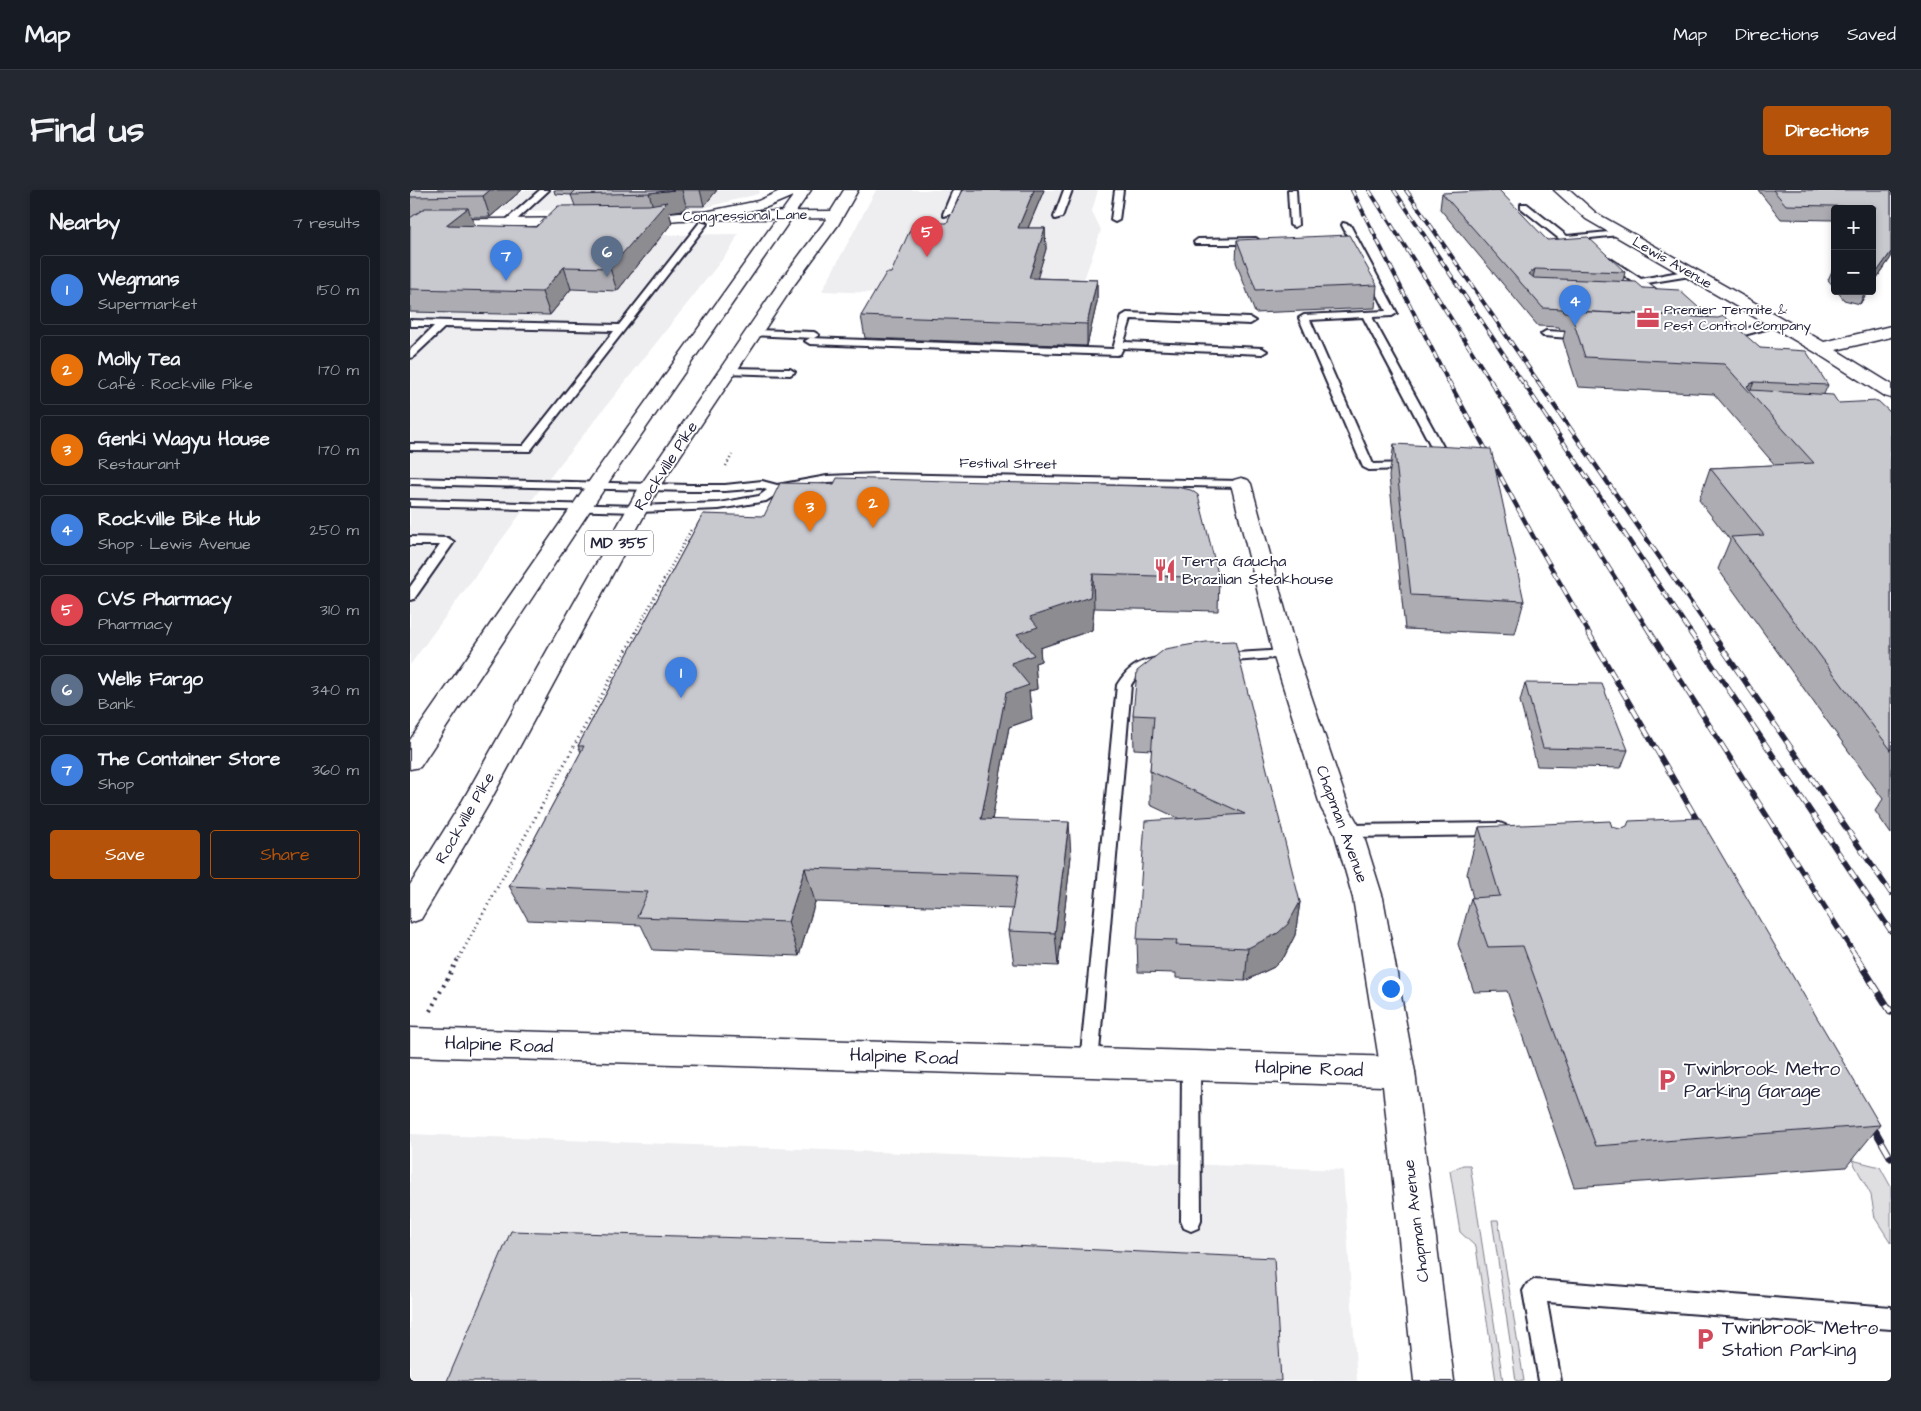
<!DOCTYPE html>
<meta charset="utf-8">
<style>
:root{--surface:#171b24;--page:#242831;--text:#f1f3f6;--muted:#9ea1a6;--line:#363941;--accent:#b45309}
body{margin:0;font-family:"Architects Daughter",sans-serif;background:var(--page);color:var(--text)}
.controls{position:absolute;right:15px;top:15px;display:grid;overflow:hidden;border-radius:5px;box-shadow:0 2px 8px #0003}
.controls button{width:45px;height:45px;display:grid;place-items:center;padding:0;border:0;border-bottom:1px solid var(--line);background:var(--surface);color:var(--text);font:25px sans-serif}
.you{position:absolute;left:980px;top:798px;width:18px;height:18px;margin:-12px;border:4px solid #fff;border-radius:50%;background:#1a73e8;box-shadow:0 0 0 8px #1a73e833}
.badge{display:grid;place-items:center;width:32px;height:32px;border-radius:50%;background:var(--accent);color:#fff;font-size:16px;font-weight:700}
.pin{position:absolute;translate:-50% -41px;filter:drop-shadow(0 1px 2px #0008)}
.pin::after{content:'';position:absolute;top:26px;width:18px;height:15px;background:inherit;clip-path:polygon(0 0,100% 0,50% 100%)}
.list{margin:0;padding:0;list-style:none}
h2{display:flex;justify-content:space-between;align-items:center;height:65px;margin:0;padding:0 20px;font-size:21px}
h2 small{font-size:16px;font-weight:400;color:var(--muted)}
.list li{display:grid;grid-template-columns:32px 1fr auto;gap:15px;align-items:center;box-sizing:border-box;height:70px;margin:0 10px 10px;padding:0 10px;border:1px solid var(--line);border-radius:5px}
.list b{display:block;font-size:19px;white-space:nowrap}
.list p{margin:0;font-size:16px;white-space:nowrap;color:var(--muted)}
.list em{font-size:16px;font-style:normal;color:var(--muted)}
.actions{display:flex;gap:10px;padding:15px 20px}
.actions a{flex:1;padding:11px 0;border:1px solid var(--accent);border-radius:5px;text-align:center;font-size:18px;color:var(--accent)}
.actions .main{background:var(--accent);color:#fff}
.map{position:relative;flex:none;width:1481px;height:1191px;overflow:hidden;border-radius:5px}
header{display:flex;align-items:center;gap:30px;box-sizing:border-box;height:70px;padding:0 25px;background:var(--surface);border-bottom:1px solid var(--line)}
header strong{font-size:24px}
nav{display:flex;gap:28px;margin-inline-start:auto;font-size:18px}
.intro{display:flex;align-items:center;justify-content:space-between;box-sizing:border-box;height:120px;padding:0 30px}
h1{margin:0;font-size:35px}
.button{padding:12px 22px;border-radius:5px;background:var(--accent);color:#fff;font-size:18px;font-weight:700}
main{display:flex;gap:30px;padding:0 30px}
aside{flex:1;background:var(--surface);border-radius:5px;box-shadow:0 2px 8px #0003}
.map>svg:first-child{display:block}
.built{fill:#eeeef1}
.green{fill:#dfdfe2;stroke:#80808e}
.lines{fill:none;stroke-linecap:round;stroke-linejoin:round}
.service-casing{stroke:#22223b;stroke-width:4}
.minor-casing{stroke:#22223b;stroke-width:3}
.tertiary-casing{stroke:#22223b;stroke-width:3}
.primary-casing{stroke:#22223b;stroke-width:3}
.path-far2{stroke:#22223b;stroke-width:2.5;stroke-dasharray:1 3;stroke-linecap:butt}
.path-far1{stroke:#22223b;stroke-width:3;stroke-dasharray:1 4;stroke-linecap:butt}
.path{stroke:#22223b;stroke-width:4;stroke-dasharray:2 5;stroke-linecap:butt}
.service{fill:#fff;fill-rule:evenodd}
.minor{fill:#fff;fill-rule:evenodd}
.tertiary{fill:#fff;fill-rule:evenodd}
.primary{fill:#fff;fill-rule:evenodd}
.rail-far3-casing{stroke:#22223b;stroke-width:4}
.rail-far2-casing{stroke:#22223b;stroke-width:4.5}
.rail-far1-casing{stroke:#22223b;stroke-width:5.5}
.rail-casing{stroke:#22223b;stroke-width:7}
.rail-far3{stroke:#fff;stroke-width:2.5;stroke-dasharray:7;stroke-linecap:butt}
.rail-far2{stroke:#fff;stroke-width:3;stroke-dasharray:9;stroke-linecap:butt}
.rail-far1{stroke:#fff;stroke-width:4;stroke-dasharray:11;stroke-linecap:butt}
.rail{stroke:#fff;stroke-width:5;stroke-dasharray:14;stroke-linecap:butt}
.wall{fill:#acacb2;stroke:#22223b}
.shaded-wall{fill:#8c8c91;stroke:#22223b}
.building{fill:#c8c8cf;stroke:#22223b}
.labels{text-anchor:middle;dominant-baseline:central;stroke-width:4;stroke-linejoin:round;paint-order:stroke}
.far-street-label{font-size:14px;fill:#22223b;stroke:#fff}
.far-poi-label{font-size:14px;fill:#22223b;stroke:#fff;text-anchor:start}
.shield{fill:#fff;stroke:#646476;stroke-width:1}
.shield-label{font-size:15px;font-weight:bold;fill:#22223b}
.street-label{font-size:16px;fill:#22223b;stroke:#fff}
.poi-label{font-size:16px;fill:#22223b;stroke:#fff;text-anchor:start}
.near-street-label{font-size:19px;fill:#22223b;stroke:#fff}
.near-poi-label{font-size:19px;fill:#22223b;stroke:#fff;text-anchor:start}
</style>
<header>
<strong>Map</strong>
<nav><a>Map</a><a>Directions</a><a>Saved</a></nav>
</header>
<div class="intro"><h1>Find us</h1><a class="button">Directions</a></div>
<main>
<aside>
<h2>Nearby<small>7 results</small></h2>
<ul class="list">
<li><span class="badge" style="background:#3f7fe0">1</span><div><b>Wegmans</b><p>Supermarket</p></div><em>150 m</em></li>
<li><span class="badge" style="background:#e8710a">2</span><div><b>Molly Tea</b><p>Café · Rockville Pike</p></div><em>170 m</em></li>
<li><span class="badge" style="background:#e8710a">3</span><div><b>Genki Wagyu House</b><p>Restaurant</p></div><em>170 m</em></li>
<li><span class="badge" style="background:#3f7fe0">4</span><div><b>Rockville Bike Hub</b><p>Shop · Lewis Avenue</p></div><em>250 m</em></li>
<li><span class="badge" style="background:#e0444e">5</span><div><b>CVS Pharmacy</b><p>Pharmacy</p></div><em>310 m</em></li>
<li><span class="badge" style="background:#5c6f8a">6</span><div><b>Wells Fargo</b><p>Bank</p></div><em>340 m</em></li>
<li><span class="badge" style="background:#3f7fe0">7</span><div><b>The Container Store</b><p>Shop</p></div><em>360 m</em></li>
</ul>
<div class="actions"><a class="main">Save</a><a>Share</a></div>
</aside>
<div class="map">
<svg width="1481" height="1191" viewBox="0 0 1481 1191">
<rect width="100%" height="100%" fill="#fff"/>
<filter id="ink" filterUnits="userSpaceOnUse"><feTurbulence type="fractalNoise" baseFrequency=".02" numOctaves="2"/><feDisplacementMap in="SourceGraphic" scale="10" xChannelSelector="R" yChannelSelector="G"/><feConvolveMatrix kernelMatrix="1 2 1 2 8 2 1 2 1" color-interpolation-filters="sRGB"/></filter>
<g filter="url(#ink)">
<g class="built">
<polygon points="114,0 350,0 348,4 289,19 90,21"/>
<polygon points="466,0 688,0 682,21 691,40 667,110 412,101"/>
<polygon points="328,44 322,57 106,330 0,475 0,48"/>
<polygon points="0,944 933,980 947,1191 0,1191"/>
</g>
<g class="green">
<polygon points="1442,970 1470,977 1481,997 1481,1053 1465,1028 1461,1005"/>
<polygon points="1053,975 1060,975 1093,1191 1086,1191 1066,1057 1050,1042 1040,981"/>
<polygon points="1082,1030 1088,1030 1114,1191 1106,1191"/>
</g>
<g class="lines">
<defs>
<g id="service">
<polygon points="130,0 139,0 101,35 95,35 95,31"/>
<polygon points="543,0 551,0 541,24 534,26 533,24"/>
<polygon points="654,0 662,0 652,27 645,29 644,27"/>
<polygon points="705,0 713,0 709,30 705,32 701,30"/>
<polygon points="878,0 886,0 888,35 884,37 880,35"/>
<polygon points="1111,14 1117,14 1157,46 1209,41 1213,43 1209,45 1152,51 1111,18"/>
<polygon points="290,32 297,34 120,261 0,260 0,254 113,256 204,141 35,137 3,167 0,168 0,160 24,136 0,136 0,130 209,135"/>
<polygon points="933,33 940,35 987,123 982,126 962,127 1042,273 1040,275 1032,275 1030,273 953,127 900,130 963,274 999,273 1005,276 999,279 959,280 953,277 889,128 894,125 976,121 932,35"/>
<polygon points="788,49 846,48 850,51 846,54 785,54 784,52"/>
<path d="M1199,68L1231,89L1280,80L1284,83L1280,86L1237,93L1253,105C1249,109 1238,109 1234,105L1238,102L1196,73L1195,71Z"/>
<polygon points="717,123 840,128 845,131 840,134 721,129 714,152 852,158 857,161 852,164 713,158 710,164 707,165 400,154 395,151 400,148 703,159 712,126"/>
<polygon points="1367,130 1370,131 1370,135 1313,151 1308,148 1310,146"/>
<polygon points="344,140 404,142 409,145 404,148 341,145 341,141"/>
<polygon points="1136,141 1173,143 1178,146 1173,149 1133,146 1131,144"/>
<polygon points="319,178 380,179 385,182 380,185 315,183 315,179"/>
<polygon points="467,284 831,291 837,294 831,297 467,290 417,292 370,302 356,311 309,319 228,322 0,316 0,310 228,316 309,313 349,306 357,300 351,298 315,301 280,301 0,294 0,288 280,295 315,295 352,291 367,295 417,286"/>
<polygon points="0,347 38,348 44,352 4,409 0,410 0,397 30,355 0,355"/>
<polygon points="875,460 880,461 882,464 880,467 809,472 802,468 809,464"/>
<path d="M756,467L763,471L761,474C744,479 731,478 721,495L688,873L685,879L679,881L673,879L670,873L707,495C719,475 733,469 756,467Z"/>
<polygon points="1090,633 1095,635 1098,639 1095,643 1090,645 938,647 933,645 930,641 933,637 938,635"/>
<polygon points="781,868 788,870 790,876 791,1031 788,1038 781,1041 774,1038 771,1031 772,876 774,870"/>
<polygon points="1124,1090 1481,1117 1481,1139 1137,1112 1151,1191 1129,1191 1113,1101 1117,1094"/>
</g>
<g id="minor">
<polygon points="1144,0 1160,0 1186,23 1414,152 1481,136 1481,147 1426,160 1481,194 1481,208 1474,206 1405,162 1176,29"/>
<polygon points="831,288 838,290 841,294 887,464 939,618 952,641 973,708 1005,882 1000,892 988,897 976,892 971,882 943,708 924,641 911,618 863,464 821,294 824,290"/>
</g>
<g id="tertiary">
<polygon points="425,21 430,22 432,25 430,28 269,30 224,35 219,34 217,31 219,28 224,27 269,22"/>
<polygon points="169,28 174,29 176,32 174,35 0,38 0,30"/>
<polygon points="0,838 988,867 1000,872 1005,882 1044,1191 1004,1191 973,896 0,866"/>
</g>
<g id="primary">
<polygon points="372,0 401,0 204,284 10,577 0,579 0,550 187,280 383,6 357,17 300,29 295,28 293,25 295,22 348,11"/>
<polygon points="434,0 448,0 428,35 384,95 250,296 78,615 11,729 0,733 0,695 53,610 230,296 371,90 413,34"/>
</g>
</defs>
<use href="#service" class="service-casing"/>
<use href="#minor" class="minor-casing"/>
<use href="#tertiary" class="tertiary-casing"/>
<use href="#primary" class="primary-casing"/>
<g class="path-far2">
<polyline points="316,276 322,265"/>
<polyline points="225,443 282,338"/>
</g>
<polyline class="path-far1" points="49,768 226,442"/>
<polyline class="path" points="20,821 49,767"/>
<use href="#service" class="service"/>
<use href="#minor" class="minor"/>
<use href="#tertiary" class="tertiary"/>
<use href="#primary" class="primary"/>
<defs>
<g id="rail-far3">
<polyline points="942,0 1039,193"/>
<polyline points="959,0 1082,193"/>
<polyline points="984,0 1113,193"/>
<polyline points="996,0 1129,193"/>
</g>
<g id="rail-far2">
<polyline points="1039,192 1123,346 1179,443"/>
<polyline points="1081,192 1240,443"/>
<polyline points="1113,192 1281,443"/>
<polyline points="1128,192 1302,443"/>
</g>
<g id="rail-far1">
<polyline points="1178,442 1293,640"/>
<polyline points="1240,442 1447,768"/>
<polyline points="1280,442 1481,741"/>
<polyline points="1301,442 1481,703"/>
</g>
<g id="rail">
<polyline points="1446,767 1481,822"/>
<polyline points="1458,928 1481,968"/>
</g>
</defs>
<use href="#rail-far3" class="rail-far3-casing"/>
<use href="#rail-far2" class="rail-far2-casing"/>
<use href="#rail-far1" class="rail-far1-casing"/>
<use href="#rail" class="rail-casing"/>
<use href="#rail-far3" class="rail-far3"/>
<use href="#rail-far2" class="rail-far2"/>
<use href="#rail-far1" class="rail-far1"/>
<use href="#rail" class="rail"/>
</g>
<g class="wall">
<polygon points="0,0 112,0 80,27 62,27 65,36 126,37 165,16 161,5 145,4 144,0 307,0 294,16 276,16 273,20 259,22 262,33 207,101 161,99 140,125 0,122"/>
<polygon points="553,0 634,0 618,38 635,38 636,59 627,88 687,90 687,112 677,156 455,148 451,126 481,83 537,33"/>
<polygon points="1348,0 1481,0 1481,67 1480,69 1462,95 1462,19 1425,19 1425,30 1371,29"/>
<polygon points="1032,3 1137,50 1215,82 1213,91 1233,98 1299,127 1350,158 1418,195 1414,204 1428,213 1481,223 1481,644 1465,621 1473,609 1308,379 1320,350 1289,310 1300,278 1365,275 1304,204 1168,197 1153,150 1155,140 1150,140 1149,137 1128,136 1030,19"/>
<polygon points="827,50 967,95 965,118 845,123 826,72"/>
<polygon points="1425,74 1425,98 1418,90"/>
<polygon points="1427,101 1458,101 1450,114 1434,110"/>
<polygon points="984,254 1114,411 1105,444 995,439 979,286"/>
<polygon points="293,324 809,388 808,421 684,418 682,440 630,458 631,471 625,473 627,499 619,501 622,529 599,537 582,629 661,666 648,776 604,774 599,741 603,719 405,712 389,766 243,760 231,735 118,730 99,696 171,562 168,556"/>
<polygon points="755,459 890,712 885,745 874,767 864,777 835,791 766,788 766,783 728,782 727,749 770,629 740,615 740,581 742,560 724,559 723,525"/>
<polygon points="1115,493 1218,560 1211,578 1127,576 1110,511"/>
<polygon points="1069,637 1202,637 1470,935 1436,977 1164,997 1097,801 1064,802 1048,754 1061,708 1063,708 1057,684"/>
</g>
<g class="shaded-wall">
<polygon points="80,0 112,0 80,27 73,6"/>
<polygon points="264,0 272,0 276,16 273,20 259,22 262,33 207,101 200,78 245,24 239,3"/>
<polygon points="290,0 307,0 294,16"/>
<polygon points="624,0 634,0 609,59 608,38"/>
<polygon points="58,18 66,39 36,35"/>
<polygon points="635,38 636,59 621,110 619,88"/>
<polygon points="1481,62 1481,67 1480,69 1462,95 1462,89"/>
<polygon points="154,77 161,99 140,125 132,102"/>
<polygon points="1125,79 1121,96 1119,84"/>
<polygon points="687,90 687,112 677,156 677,134"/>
<polygon points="1455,101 1458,101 1450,114"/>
<polygon points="1344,192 1340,202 1337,196"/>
<polygon points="683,384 684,418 682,440 630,458 631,471 625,473 627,499 619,501 622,529 599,537 576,663 571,629 607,444 620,427"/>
<polygon points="659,632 661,666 648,776 645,743"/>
<polygon points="395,678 405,712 389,766 378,732"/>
<polygon points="890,712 885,745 874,767 864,777 835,791 838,758"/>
</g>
<g class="building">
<polygon points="0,0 80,0 73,6 0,7"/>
<polygon points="166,0 264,0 239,3 161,5"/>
<polygon points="553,0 624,0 608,38 635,38 619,88 687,90 677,134 451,126 476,83 481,83 503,33 537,33"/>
<polygon points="1089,0 1137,50 1178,47 1215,82 1125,79 1119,84 1124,88 1226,92 1233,98 1269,100 1299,127 1160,121 1160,122 1154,122 1153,119 1133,118 1032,3"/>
<polygon points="1363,0 1481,0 1481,62 1462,89 1462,22 1466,17 1376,15"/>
<polygon points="257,12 200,78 154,77 132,102 0,99 0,28 15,18 58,18 36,35 126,37 148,16 239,15"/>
<polygon points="939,45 967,95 846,100 827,50"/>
<polygon points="1160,121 1308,128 1314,126 1350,158 1396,161 1418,195 1344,192 1337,196 1340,200 1423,205 1428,213 1468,211 1481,223 1481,560 1321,347 1354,345 1300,278 1404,273 1314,174 1175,167"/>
<polygon points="984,254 1081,259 1114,411 1001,405"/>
<polygon points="427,288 767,297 781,300 788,305 809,388 683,384 680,407 620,427 628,437 607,444 624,465 601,473 619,495 596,503 571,629 659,632 645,743 599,741 608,685 395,678 378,732 227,727 238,702 99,696 174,556 168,556 293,324 354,326 370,293 424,294"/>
<polygon points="825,451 890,712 878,734 868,743 838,758 766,755 767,750 727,749 735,631 835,624 740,581 744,526 723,525 727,481 755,459 796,452"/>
<polygon points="1115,493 1192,494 1218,560 1133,558"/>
<polygon points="1290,628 1470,935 1186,956 1113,756 1078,757 1061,708 1090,706 1069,637 1200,631 1202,637 1210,639 1217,636 1219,631"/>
<polygon points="101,1041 602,1056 864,1068 871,1191 37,1191"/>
</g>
</g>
<defs>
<symbol id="office-bare" viewBox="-9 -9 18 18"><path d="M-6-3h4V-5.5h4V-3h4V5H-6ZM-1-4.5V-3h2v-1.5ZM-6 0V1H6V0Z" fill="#d1495b" stroke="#fff" stroke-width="2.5" paint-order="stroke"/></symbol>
<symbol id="restaurant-bare" viewBox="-9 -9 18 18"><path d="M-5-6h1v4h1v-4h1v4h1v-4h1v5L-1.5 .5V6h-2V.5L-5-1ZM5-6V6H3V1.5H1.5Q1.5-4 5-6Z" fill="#d1495b" stroke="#fff" stroke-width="2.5" paint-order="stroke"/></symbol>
<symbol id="parking-bare" viewBox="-9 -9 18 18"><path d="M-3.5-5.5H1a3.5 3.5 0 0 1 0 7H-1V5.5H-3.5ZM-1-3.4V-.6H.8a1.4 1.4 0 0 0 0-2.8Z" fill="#d1495b" stroke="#fff" stroke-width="2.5" paint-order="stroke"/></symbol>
</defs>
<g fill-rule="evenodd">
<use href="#office-bare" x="1222" y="112" width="32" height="32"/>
<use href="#restaurant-bare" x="739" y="364" width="32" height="32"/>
<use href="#parking-bare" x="1241" y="874" width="32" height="32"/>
<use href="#parking-bare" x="1279" y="1133" width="32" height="32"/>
</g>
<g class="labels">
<g class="far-street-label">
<text transform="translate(335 26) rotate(-1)">Congressional Lane</text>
<text transform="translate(1262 73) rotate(30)">Lewis Avenue</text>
<text transform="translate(598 274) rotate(1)">Festival Street</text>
</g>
<g class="far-poi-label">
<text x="1254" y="120">Premier Termite &amp;<tspan x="1254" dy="16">Pest Control Company</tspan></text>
</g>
<rect class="shield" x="175" y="340.5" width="68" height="25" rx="4"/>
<g class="shield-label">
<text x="209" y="353">MD 355</text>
</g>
<g class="street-label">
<text transform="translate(256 276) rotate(-57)">Rockville Pike</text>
<text transform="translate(55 628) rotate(-60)">Rockville Pike</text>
<text transform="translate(932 634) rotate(70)">Chapman Avenue</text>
<text transform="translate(1006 1031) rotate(-97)">Chapman Avenue</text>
</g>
<g class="poi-label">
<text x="772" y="371">Terra Gaucha<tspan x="772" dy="18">Brazilian Steakhouse</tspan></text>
</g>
<g class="near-street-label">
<text transform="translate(89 855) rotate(2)">Halpine Road</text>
<text transform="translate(494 867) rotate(2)">Halpine Road</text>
<text transform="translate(899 879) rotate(2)">Halpine Road</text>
</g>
<g class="near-poi-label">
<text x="1274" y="879">Twinbrook Metro<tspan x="1274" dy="22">Parking Garage</tspan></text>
<text x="1312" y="1138">Twinbrook Metro<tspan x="1312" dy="22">Station Parking</tspan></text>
</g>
</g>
</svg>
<div class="controls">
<button>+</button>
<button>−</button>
</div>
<div class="you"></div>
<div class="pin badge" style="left:271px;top:508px;background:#3f7fe0">1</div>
<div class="pin badge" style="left:463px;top:338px;background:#e8710a">2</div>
<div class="pin badge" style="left:400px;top:342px;background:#e8710a">3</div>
<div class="pin badge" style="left:1165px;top:136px;background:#3f7fe0">4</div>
<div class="pin badge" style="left:517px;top:67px;background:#e0444e">5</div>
<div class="pin badge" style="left:197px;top:87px;background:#5c6f8a">6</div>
<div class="pin badge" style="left:96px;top:91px;background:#3f7fe0">7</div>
</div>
</main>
